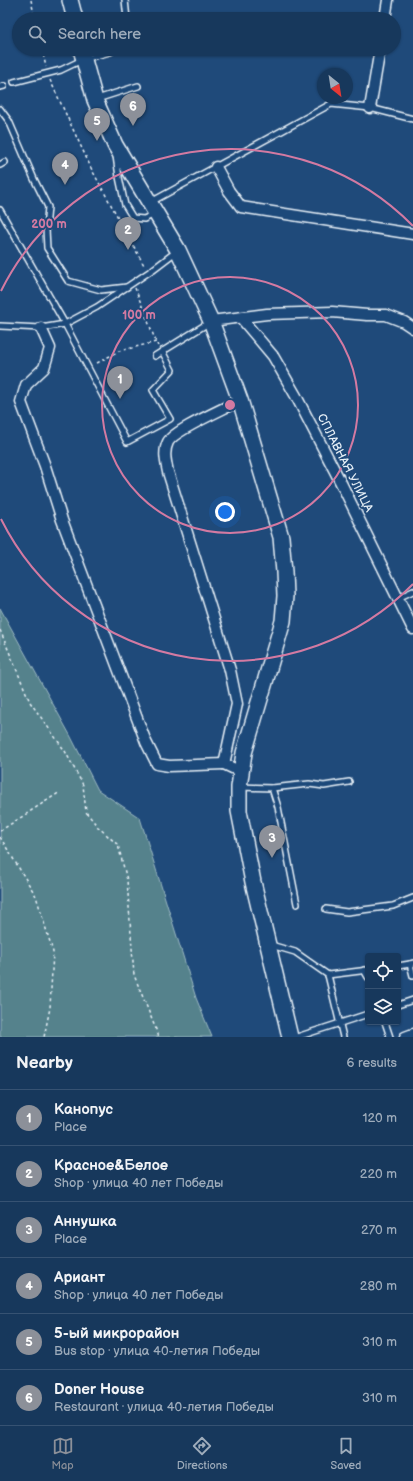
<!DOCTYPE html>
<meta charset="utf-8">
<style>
:root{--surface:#17385c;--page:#203f62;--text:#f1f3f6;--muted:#9eacbb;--line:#365272;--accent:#8c9099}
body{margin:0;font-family:"Balsamiq Sans",sans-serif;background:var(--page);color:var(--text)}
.controls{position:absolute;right:12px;bottom:12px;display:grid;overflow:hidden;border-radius:4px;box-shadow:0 1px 3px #0004}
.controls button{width:36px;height:36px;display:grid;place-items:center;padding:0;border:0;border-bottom:1px solid var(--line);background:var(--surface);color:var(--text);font:20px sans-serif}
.compass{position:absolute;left:317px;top:68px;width:36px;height:36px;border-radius:50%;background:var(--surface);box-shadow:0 1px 3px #0004;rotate:150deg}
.you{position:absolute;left:225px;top:512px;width:14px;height:14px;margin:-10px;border:3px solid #fff;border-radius:50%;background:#1a73e8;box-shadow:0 0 0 6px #1a73e833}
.badge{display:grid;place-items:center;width:26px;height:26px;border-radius:50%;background:var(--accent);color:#fff;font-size:13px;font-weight:700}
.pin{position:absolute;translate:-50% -33px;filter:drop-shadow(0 1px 2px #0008)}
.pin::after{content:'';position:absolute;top:21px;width:14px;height:12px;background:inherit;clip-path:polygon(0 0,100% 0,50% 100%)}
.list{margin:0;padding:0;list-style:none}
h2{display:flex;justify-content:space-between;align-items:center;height:52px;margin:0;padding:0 16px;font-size:17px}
h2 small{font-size:13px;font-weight:400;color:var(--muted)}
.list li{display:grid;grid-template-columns:26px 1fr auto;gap:12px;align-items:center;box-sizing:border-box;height:56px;padding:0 16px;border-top:1px solid var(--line)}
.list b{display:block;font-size:15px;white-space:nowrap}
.list p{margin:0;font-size:13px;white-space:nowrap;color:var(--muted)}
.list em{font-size:13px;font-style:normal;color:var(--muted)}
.icon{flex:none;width:22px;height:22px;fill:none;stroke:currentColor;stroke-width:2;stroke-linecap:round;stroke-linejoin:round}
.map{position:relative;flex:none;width:413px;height:1037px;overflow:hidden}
.search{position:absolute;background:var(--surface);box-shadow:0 1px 3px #0004;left:12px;right:12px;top:12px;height:44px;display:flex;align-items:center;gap:10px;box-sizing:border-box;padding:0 14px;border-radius:22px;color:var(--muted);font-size:15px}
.sheet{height:388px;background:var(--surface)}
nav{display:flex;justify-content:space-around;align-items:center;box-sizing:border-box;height:56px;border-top:1px solid var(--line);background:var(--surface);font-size:11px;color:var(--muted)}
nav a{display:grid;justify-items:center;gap:2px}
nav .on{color:var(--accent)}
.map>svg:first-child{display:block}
.green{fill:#54828c;stroke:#9ebac2}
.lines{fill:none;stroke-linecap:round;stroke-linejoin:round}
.service-casing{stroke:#e8f1f8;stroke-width:8}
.minor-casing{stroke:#e8f1f8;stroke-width:13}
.secondary-casing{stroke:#e8f1f8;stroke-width:18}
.path{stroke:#e8f1f8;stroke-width:1.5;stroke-dasharray:3 3;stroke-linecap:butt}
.service{stroke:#1f4a7a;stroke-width:5}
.minor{stroke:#1f4a7a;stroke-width:10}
.secondary{stroke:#1f4a7a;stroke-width:15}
.ring{fill:none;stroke:#d37aa2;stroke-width:2}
.labels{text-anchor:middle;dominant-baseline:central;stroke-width:4;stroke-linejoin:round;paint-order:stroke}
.street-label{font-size:12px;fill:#e8f1f8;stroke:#1f4a7a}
.centre{fill:#d37aa2;stroke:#1f4a7a;stroke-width:2}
.ring-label{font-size:12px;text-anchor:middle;font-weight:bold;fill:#d37aa2;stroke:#1f4a7a;stroke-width:4;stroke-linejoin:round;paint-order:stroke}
</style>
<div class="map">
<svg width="413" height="1037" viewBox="0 0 413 1037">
<rect width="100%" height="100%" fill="#1f4a7a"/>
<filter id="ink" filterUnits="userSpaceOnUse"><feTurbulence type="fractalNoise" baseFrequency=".025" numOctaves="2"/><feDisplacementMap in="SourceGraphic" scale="8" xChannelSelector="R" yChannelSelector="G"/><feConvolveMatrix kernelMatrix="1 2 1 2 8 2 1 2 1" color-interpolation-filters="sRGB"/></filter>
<g filter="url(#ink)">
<polygon class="green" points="0,608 70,735 98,790 140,818 196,998 212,1037 0,1037"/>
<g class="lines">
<defs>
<g id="service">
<polyline points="125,0 127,19"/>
<polyline points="14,82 61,70 84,59 110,52 115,49"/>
<polyline points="0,87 4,86"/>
<polyline points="97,99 138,86"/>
<polyline points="0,109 9,121 34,179 48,207 46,229 47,248 68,281 101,290 127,287"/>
<polyline points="116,156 119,177 125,205 133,218 144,219 155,214"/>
<polyline points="0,165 5,162"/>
<polyline points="151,202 331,104 370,108 413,119"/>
<polyline points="0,210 65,324 127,442 170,419 153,390 172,370 162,351"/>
<polyline points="0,326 41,328 65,324 97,307 152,270 177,251"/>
<polyline points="155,356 210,322"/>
<polyline points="398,598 413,591"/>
<polyline points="240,787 272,788 309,784 324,786 349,782"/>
<polyline points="272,788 278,807 297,904"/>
<polyline points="326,909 347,912 393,906 413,898"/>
<polyline points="271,945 295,952 328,975 368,970"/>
<polyline points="410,964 413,976"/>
<polyline points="398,966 410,964 413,963"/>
<polyline points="364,970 368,977"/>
<polyline points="328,975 343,1037"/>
<polyline points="398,1005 413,1000"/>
<polyline points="385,1022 390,1037"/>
<polyline points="297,1037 368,1014"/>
</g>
<g id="minor">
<polyline points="385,19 388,0"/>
<polyline points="370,108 380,49"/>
<polyline points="216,167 229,191 241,207 413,234"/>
<polyline points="241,318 273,356 296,396 340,481 413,629"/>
<polyline points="211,321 267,314 332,312 367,315 386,315 404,322 413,328"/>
<polyline points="41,328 50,348 44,368 26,385 21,402 45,466 62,520 146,742 157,764 169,766 224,764"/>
<path d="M240,400C226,408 174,430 168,442C163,452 166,462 168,472L230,670L237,704L224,764L241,772"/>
<polyline points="405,1037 413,1034"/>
</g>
<g id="secondary">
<polyline points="70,0 75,19"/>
<polyline points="81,49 95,100 115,145 178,250 211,321 240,400 281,537 284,572 285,596 283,621 244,753 239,787 239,811 253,882 290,1037"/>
</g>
</defs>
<use href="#service" class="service-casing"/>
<use href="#minor" class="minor-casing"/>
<use href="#secondary" class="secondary-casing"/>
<g class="path">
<polyline points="31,0 35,19"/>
<polyline points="42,49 46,67"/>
<polyline points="50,80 92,170 145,267"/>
<polyline points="135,288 156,342 158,346"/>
<polyline points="97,363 119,351 156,342"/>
<polyline points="0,630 30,702 65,751 83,785 86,812 98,827 118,845 127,880 134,975 159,1037"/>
<polyline points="0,831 60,792"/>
<polyline points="0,837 36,896 53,952 50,1008 44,1037"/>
</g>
<use href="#service" class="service"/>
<use href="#minor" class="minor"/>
<use href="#secondary" class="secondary"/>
</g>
</g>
<g class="ring">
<circle cx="230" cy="405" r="128"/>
<path d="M413 584A256 256 0 0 1 1 519M1 291A256 256 0 0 1 413 226"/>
</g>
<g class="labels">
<g class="street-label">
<text transform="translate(345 463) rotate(63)">СПЛАВНАЯ УЛИЦА</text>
</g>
</g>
<circle cx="230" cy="405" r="6" class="centre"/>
<g class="ring-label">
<text x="49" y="228">200 m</text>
<text x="139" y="319">100 m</text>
</g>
</svg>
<div class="controls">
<button><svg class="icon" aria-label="locate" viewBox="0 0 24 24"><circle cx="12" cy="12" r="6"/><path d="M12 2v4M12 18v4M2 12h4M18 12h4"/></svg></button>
<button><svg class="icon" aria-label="layers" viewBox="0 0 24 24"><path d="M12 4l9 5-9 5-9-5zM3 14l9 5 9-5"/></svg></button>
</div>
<svg class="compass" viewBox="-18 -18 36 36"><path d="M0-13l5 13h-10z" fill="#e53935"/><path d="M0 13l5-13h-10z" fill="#9eacbb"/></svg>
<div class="you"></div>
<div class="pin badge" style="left:120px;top:399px">1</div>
<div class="pin badge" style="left:128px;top:250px">2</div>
<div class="pin badge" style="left:272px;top:858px">3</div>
<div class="pin badge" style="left:65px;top:185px">4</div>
<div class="pin badge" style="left:97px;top:141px">5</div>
<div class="pin badge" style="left:133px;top:126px">6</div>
<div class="search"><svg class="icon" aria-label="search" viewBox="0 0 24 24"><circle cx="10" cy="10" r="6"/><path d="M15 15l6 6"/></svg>Search here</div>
</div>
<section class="sheet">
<h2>Nearby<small>6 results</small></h2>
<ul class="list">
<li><span class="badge">1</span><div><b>Канопус</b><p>Place</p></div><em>120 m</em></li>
<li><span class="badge">2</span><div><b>Красное&amp;Белое</b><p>Shop · улица 40 лет Победы</p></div><em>220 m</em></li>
<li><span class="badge">3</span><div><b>Аннушка</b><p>Place</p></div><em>270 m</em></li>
<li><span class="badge">4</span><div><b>Ариант</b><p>Shop · улица 40 лет Победы</p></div><em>280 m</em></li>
<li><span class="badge">5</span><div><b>5-ый микрорайон</b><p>Bus stop · улица 40-летия Победы</p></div><em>310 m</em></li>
<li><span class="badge">6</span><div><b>Doner House</b><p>Restaurant · улица 40-летия Победы</p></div><em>310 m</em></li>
</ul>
</section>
<nav>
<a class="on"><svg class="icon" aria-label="map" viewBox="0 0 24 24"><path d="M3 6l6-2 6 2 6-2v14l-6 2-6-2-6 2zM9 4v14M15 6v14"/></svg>Map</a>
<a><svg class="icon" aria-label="directions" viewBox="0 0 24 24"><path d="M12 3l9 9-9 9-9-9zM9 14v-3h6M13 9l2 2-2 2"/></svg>Directions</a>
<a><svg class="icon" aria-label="saved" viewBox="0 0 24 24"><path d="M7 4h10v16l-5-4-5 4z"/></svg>Saved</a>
</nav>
